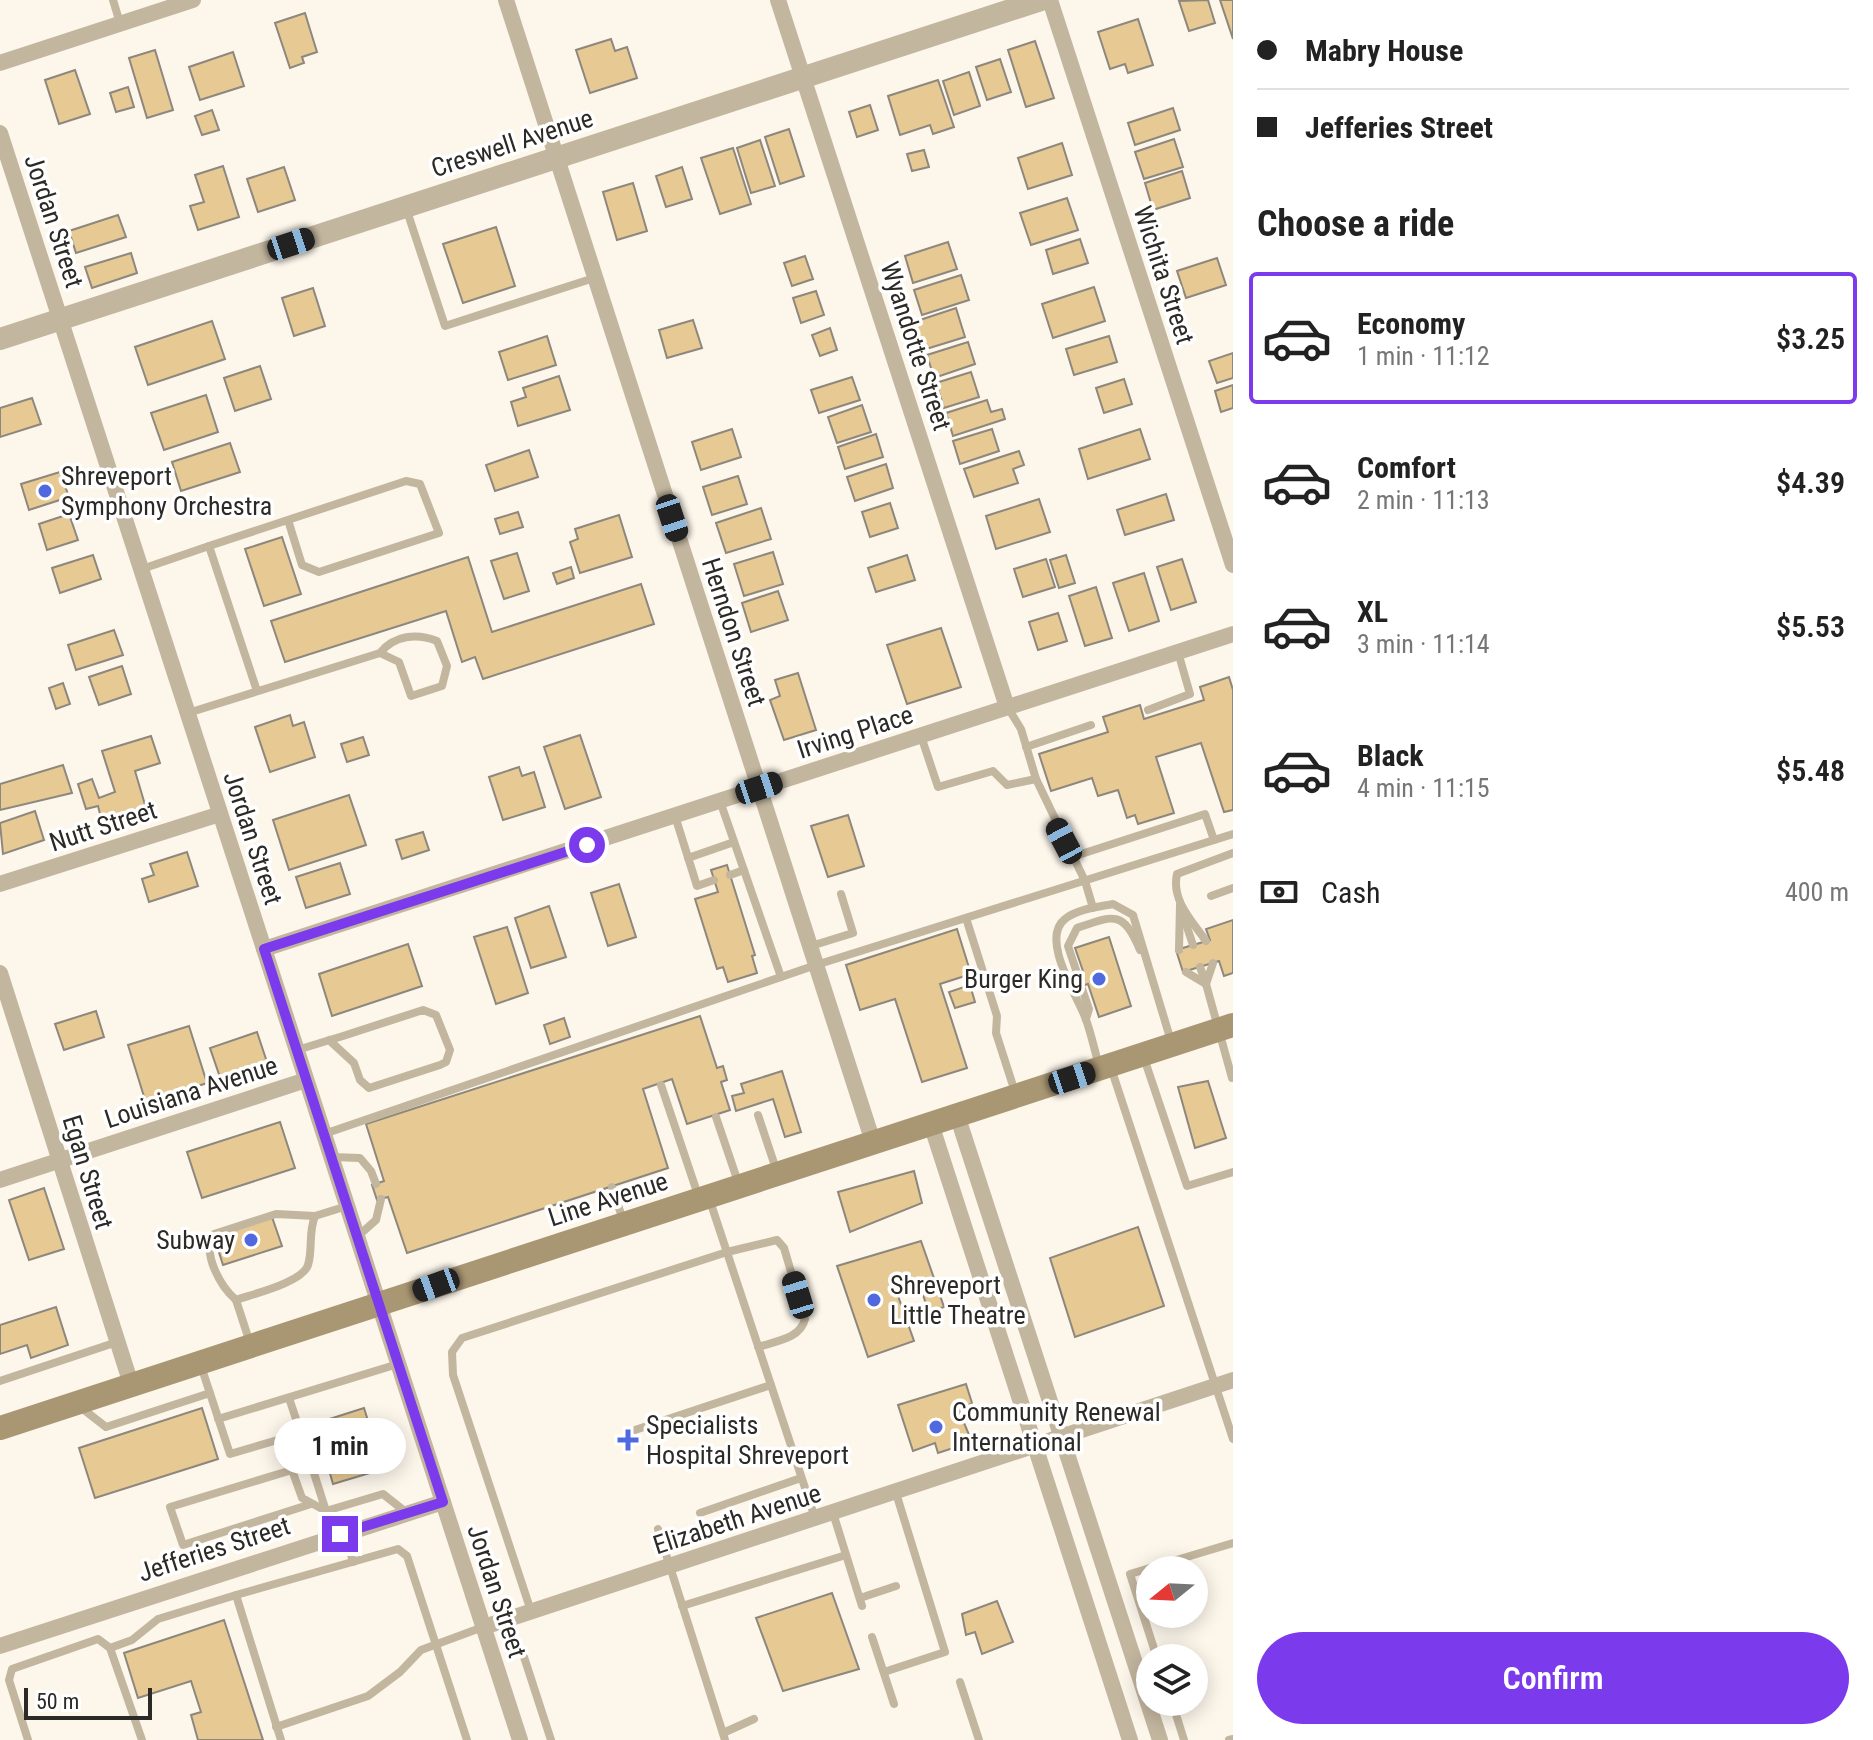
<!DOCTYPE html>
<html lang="en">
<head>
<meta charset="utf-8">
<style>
  :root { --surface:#fff; --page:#f6f6f6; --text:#222; --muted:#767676; --line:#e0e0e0; --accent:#7c3aed }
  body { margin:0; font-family:"Roboto Condensed",sans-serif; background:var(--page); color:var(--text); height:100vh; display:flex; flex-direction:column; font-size:30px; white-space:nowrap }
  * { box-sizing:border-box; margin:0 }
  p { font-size:26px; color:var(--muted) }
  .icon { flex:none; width:44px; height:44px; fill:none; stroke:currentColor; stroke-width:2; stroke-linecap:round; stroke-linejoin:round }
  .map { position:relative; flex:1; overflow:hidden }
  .details { display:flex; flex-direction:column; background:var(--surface); width:640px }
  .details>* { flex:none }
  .guide { display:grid; align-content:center; height:176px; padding:0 24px; background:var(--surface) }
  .needle { width:52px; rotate:252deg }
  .tools { position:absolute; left:1136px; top:1556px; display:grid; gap:16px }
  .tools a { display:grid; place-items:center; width:72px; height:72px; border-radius:50%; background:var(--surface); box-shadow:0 4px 20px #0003; font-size:40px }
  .scale { position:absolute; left:24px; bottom:20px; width:128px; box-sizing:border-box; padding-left:8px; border:4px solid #2c2a26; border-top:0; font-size:22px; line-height:28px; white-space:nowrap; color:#2c2a26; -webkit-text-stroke:6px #fff; paint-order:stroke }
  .end { position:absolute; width:36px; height:36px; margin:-18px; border:10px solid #7c3aed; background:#fff; box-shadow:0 0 0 4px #fff }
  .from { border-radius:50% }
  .bubble { position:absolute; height:56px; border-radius:28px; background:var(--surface); box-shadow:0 4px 20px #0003; font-size:26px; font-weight:600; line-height:56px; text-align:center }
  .car { position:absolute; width:24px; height:48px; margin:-24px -12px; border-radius:10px; box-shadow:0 0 6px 2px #0007; background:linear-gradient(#222 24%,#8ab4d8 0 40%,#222 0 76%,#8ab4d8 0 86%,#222 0) }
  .guide b { display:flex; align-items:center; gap:28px; height:76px; font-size:30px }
  .guide b+b { border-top:2px solid var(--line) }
  .guide i { width:20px; height:20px; background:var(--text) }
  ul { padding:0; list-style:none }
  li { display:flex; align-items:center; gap:24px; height:132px; margin:0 16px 12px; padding:0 8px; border:4px solid transparent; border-radius:8px }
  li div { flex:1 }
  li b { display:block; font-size:30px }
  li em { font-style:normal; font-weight:600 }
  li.current { border-color:var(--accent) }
  li>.icon { width:72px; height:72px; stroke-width:1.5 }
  h2 { padding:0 24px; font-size:36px; line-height:96px }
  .pay { display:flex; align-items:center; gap:20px; height:88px; padding:0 24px; font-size:30px }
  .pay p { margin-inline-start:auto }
  .button { display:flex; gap:16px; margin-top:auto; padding:16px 24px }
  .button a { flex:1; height:92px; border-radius:48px; background:var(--accent); color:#fff; font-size:32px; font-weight:600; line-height:92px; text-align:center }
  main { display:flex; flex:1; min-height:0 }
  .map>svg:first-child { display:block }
</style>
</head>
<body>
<main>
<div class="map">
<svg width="1233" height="1740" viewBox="0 0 1233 1740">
  <rect width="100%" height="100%" fill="#fcf6eb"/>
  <g fill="#e6c993" stroke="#8d877e" stroke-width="2">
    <polygon points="1208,0 1215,23 1189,31 1179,1"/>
    <polygon points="1220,0 1233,0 1233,39"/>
    <polygon points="305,13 317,52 302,57 304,63 290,68 275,23"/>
    <polygon points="1138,19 1153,65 1128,73 1125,64 1110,69 1098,32"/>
    <polygon points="611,39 615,51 627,47 637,78 590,93 576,50"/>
    <polygon points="1035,41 1054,98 1026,107 1008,50"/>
    <polygon points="155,50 173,110 147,118 129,58"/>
    <polygon points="233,52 244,86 200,100 189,67"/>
    <polygon points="1000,59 1011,92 987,100 976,67"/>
    <polygon points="75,70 90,114 59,124 45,80"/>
    <polygon points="969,72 980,106 954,115 943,81"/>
    <polygon points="938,80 954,127 933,134 930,125 900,135 888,96"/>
    <polygon points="128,87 134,107 116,112 110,93"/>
    <polygon points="870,105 878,130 857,137 849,112"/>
    <polygon points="1173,108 1180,130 1135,145 1128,123"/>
    <polygon points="212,110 219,130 202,135 195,116"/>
    <polygon points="789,129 804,176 780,184 765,137"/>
    <polygon points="1174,139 1183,167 1144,179 1135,152"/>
    <polygon points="760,140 775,186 751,193 737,148"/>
    <polygon points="1062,143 1072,175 1028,189 1018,158"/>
    <polygon points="733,148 751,204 720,214 701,158"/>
    <polygon points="924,150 929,167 912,171 907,154"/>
    <polygon points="223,166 239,217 198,230 190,206 204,202 195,175"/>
    <polygon points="284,167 295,200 258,212 247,179"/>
    <polygon points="682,167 692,199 666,207 656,176"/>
    <polygon points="1182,171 1190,198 1153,210 1145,183"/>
    <polygon points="633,183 647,231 617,240 603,192"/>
    <polygon points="1067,198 1078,230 1031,245 1020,213"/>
    <polygon points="118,215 126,237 76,253 69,231"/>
    <polygon points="496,227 515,286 463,303 443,244"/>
    <polygon points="1080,239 1088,263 1053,274 1046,250"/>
    <polygon points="948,242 957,269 913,283 905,256"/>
    <polygon points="131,253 137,273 92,288 85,267"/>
    <polygon points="805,256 813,279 792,286 784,263"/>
    <polygon points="1217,258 1226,285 1186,298 1177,271"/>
    <polygon points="961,275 969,300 922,315 914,290"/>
    <polygon points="1094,287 1105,321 1053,338 1042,304"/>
    <polygon points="313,288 325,326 294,336 282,298"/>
    <polygon points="816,291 824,315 801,323 793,298"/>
    <polygon points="956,308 965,337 923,350 914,322"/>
    <polygon points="693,320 702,348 667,358 659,330"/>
    <polygon points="212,321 225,359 148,385 135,347"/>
    <polygon points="830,328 837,350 820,356 812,335"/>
    <polygon points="547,336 556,365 508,380 499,352"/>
    <polygon points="1109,336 1117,362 1074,375 1066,349"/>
    <polygon points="968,342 975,364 934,378 927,355"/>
    <polygon points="1233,353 1233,378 1217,383 1209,361"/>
    <polygon points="260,366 271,399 235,411 224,378"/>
    <polygon points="971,372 979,397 944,408 936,383"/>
    <polygon points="559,376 570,410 518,426 511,402 526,397 523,388"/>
    <polygon points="852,377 860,400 819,413 811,390"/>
    <polygon points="1124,379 1132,404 1104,413 1096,388"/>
    <polygon points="1233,385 1233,408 1221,412 1215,391"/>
    <polygon points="206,395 218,432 164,450 151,413"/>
    <polygon points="32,398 41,424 0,437 0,408"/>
    <polygon points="987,400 991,412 1002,409 1005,419 953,436 946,413"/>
    <polygon points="862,405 871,432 837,443 828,417"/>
    <polygon points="732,429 741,457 701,470 692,442"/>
    <polygon points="992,429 999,451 960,464 953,441"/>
    <polygon points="1140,429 1150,459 1088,479 1079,449"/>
    <polygon points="876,434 883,457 845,469 838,447"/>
    <polygon points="230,443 240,472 181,491 172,462"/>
    <polygon points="529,450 538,477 495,491 486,465"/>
    <polygon points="1019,451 1024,465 1013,469 1018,483 974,497 964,469"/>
    <polygon points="886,464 893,488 855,501 847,477"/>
    <polygon points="60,472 69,497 29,510 21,484"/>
    <polygon points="738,476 747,504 712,515 703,487"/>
    <polygon points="1166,494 1174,520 1125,535 1117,510"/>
    <polygon points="1039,499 1050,532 996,549 986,516"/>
    <polygon points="890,503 898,528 870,537 862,512"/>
    <polygon points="761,508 771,539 726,553 716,523"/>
    <polygon points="518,512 523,527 500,534 495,519"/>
    <polygon points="69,514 78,540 47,550 39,524"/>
    <polygon points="619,515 632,557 580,573 570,542 578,539 575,529"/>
    <polygon points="282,537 301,594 264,606 245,549"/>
    <polygon points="773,552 783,584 744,596 734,564"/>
    <polygon points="517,553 529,591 504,599 491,561"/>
    <polygon points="93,555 101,579 60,593 52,568"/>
    <polygon points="907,555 915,580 876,592 868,568"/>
    <polygon points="1066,555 1075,583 1059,588 1050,560"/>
    <polygon points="468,557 492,632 641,584 654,624 483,679 475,657 462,662 446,611 285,662 271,621"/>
    <polygon points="1046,559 1055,587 1023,597 1014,569"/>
    <polygon points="1182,559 1196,602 1171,610 1157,567"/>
    <polygon points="571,567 574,578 557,584 553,573"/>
    <polygon points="1144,573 1159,621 1129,631 1113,583"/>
    <polygon points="1096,587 1112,638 1085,646 1069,596"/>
    <polygon points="778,591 788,620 751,632 742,603"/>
    <polygon points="1058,613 1067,641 1038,650 1029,622"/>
    <polygon points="941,628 961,687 907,704 887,645"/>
    <polygon points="114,630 123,655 76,670 68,645"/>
    <polygon points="122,666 131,694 99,705 89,677"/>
    <polygon points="798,673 816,730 784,740 770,700 780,696 775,680"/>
    <polygon points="1229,677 1233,690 1233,810 1224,812 1201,743 1156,757 1174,813 1138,824 1135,815 1127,818 1118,790 1098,796 1092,778 1051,791 1039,754 1108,732 1103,717 1140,705 1144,719 1204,700 1200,687"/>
    <polygon points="63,683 70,704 56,709 49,688"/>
    <polygon points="290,715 293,726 304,722 315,757 270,772 255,727"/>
    <polygon points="580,735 601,797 565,809 544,747"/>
    <polygon points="151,736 160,763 135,771 146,808 102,822 98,806 86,809 78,784 92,779 99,798 115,792 102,751"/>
    <polygon points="363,737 369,755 347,762 341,744"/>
    <polygon points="63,765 72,793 0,810 0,784"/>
    <polygon points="519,767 522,776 534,772 545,807 503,820 489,777"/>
    <polygon points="349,795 366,845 289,870 273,820"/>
    <polygon points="35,811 44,840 3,854 0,823"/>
    <polygon points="848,815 864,866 828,877 811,826"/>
    <polygon points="423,832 429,850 402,859 396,840"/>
    <polygon points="187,852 198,886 149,902 142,879 154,875 150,864"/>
    <polygon points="340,863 350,894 306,908 296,877"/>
    <polygon points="727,865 755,955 752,956 757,973 728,982 723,967 717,969 695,899 718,892 711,870"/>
    <polygon points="619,884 636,937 608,946 591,893"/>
    <polygon points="549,906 566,957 531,968 515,918"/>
    <polygon points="1233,920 1233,973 1224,976 1219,961 1183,972 1176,950 1210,940 1206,929"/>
    <polygon points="507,927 528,993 496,1004 474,937"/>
    <polygon points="957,929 971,974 940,984 967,1068 922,1082 895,999 860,1010 846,965"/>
    <polygon points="1109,937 1131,1006 1099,1017 1088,984 1078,987 1074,974 1083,971 1075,948"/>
    <polygon points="408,944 422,986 332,1016 319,974"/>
    <polygon points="970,985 975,1002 955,1008 949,992"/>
    <polygon points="96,1011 104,1037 64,1050 55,1024"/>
    <polygon points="700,1016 717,1068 723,1066 727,1080 721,1082 730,1110 687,1124 672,1079 643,1089 668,1168 407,1253 388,1197 377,1200 372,1185 384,1181 366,1124"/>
    <polygon points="564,1018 570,1037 550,1044 544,1025"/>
    <polygon points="189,1026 207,1083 146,1103 128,1045"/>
    <polygon points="257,1032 270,1071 223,1086 210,1048"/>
    <polygon points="782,1071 801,1132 785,1137 773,1099 736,1111 732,1096 744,1093 741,1084"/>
    <polygon points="1208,1081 1226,1138 1195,1148 1178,1087"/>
    <polygon points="280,1122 295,1168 202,1198 187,1152"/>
    <polygon points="914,1171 922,1203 850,1232 838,1192"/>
    <polygon points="44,1188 64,1249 29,1260 9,1200"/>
    <polygon points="272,1217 282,1246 223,1265 217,1246 225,1232"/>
    <polygon points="1138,1227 1164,1306 1075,1337 1050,1258"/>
    <polygon points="921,1241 944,1307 929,1313 920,1286 897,1293 914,1341 868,1357 837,1266"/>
    <polygon points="56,1307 68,1345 31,1358 27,1345 0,1354 0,1325"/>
    <polygon points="966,1384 972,1403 959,1411 972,1442 938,1453 935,1443 913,1451 898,1405"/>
    <polygon points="202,1408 218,1459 95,1498 79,1448"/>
    <polygon points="364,1408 383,1469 333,1484 327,1463 300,1471 295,1455 321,1447 314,1424"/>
    <polygon points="832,1593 859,1669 783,1691 756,1618"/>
    <polygon points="997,1601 1013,1642 982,1654 975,1632 966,1635 962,1614"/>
    <polygon points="224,1620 263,1740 198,1740 191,1715 201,1712 191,1681 138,1698 124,1653"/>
  </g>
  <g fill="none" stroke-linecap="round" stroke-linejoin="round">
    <g stroke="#c3b69f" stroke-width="8">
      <polyline points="113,0 120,23"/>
      <polyline points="406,208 445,326 594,278"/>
      <polyline points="142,569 209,546"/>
      <polyline points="257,691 209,546 406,481 420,484 439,533 319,572 302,565 288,520"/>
      <polyline points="1148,710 1190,694 1178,652"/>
      <path d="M188 713 380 653 399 662 411 696 442 686 447 666 437 641C417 633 394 635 380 653"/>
      <polyline points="921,736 938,787 993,771 1007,785 1036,779 1021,729 1008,708"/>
      <polyline points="1026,747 1091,725"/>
      <polyline points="1036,779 1085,881 1093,908"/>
      <polyline points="720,801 781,977"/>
      <polyline points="675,816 697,886 714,880"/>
      <polyline points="1072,857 1205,814 1214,840"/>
      <polyline points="688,858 734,842"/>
      <polyline points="730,875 744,870"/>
      <polyline points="1211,896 1233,888"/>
      <polyline points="1182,912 1193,945"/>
      <polyline points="966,918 997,1016 996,1033 1016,1095"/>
      <path d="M1206 941C1192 921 1171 900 1177 874L1233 853"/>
      <polyline points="811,946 853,933 841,894"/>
      <polyline points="1179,950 1180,905"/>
      <polyline points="1213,963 1206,984 1232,1078"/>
      <polyline points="1200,967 1206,983"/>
      <polyline points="1186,972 1206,984"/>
      <path d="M1077 973 1068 946 1077 928C1114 915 1123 910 1140 950"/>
      <polyline points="1081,986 1089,1009 1086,1019"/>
      <polyline points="297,1050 343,1036 423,1010 436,1015 450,1050 446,1062 440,1065 369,1088 360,1080 354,1063 329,1040"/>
      <polyline points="1143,1055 1187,1186 1233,1172"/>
      <path d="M1099 1065C1094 1049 1091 1032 1085 1017 1076 994 1040 938 1065 919 1077 909 1098 907 1113 904L1133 915 1171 1041"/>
      <polyline points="1111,1068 1233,1439"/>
      <polyline points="661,1085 699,1198"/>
      <polyline points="758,1115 777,1172"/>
      <polyline points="716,1117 739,1185"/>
      <polyline points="324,1134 816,965 1233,834"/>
      <polyline points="332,1157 360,1158 371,1171 376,1184"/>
      <polyline points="612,1187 623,1220"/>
      <polyline points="710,1201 815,1518"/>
      <polyline points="358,1236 376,1220 381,1199"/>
      <path d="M236 1300C221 1287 201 1253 214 1234L276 1214 315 1216"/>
      <path d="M250 1343 236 1300C253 1294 303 1282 308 1265 313 1249 308 1233 315 1216L347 1206"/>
      <polyline points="201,1366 230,1454 281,1439 302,1498 326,1511"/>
      <polyline points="0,1381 117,1342"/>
      <polyline points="289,1398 307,1452"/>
      <polyline points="79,1406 106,1427 210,1393"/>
      <polyline points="218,1419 398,1364"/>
      <polyline points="635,1430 771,1385"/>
      <polyline points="312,1467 326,1511"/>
      <polyline points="292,1470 170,1507 183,1545 311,1504"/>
      <polyline points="700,1513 801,1478"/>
      <polyline points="833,1513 862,1606"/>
      <polyline points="658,1529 725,1740"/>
      <polyline points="345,1533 353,1562"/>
      <polyline points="340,1534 326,1511 383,1494 407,1513"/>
      <polyline points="860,1598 896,1586"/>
      <polyline points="682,1606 846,1555"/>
      <path d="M531 1611 453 1375 452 1352 462 1338 727 1252 777 1240 784 1248 805 1319C800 1339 776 1341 758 1347"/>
      <polyline points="872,1637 894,1704"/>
      <polyline points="110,1648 132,1640 158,1619 236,1595"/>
      <polyline points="524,1657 551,1740"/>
      <polyline points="1157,1658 1130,1574 1233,1543"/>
      <polyline points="884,1672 945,1652 896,1493"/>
      <polyline points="960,1682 979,1740"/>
      <polyline points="1172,1702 1184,1740"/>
      <polyline points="276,1727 368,1696 400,1672 421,1650 483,1627"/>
      <polyline points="723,1733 754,1719"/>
      <polyline points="28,1740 9,1680 12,1669 98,1639 110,1648 142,1740"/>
      <polyline points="281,1740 236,1595 398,1549 407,1556 467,1740"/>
      <polyline points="1229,1740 1233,1739"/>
    </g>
    <g stroke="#c3b69f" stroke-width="16">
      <polyline points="506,0 873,1142"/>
      <polyline points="778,0 1007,707"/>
      <polyline points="1050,0 1233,565"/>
      <polyline points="0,63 193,0"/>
      <polyline points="0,133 520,1740"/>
      <polyline points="0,884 220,814"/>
      <polyline points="264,949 1233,634"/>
      <polyline points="0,973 131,1384"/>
      <polyline points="957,1115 1160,1740"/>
      <polyline points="931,1124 1130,1740"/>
      <polyline points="0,1180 306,1080"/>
      <polyline points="484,1627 1233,1380"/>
      <polyline points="0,1646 443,1502"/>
    </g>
    <polyline stroke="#c3b69f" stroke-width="22" points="0,339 1041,0"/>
    <polyline stroke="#a99673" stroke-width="24" points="0,1428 1233,1025"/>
  </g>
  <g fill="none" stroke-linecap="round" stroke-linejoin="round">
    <polyline stroke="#7c3aed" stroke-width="10" points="340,1534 443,1502 264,949 587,845"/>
  </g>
  <g fill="#5069de" stroke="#fff" stroke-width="3">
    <circle cx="45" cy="491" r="8"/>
    <circle cx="1099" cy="979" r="8"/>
    <circle cx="251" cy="1240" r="8"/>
    <circle cx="874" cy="1300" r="8"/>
    <circle cx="936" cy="1427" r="8"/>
    <path d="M624 1428h8v8h8v8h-8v8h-8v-8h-8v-8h8z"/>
  </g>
  <g text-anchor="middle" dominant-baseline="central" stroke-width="7" stroke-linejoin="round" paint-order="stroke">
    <g font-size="26" fill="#2c2a26" stroke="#fff">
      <text transform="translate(512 143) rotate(-18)">Creswell Avenue</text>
      <text transform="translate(54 221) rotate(72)">Jordan Street</text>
      <text transform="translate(1164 275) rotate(72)">Wichita Street</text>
      <text transform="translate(916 346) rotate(72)">Wyandotte Street</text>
      <text transform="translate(734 632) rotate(72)">Herndon Street</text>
      <text transform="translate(855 732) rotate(-18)">Irving Place</text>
      <text transform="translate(103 826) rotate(-18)">Nutt Street</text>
      <text transform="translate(253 838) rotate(72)">Jordan Street</text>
      <text transform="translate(191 1092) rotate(-18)">Louisiana Avenue</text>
      <text transform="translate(88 1172) rotate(73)">Egan Street</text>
      <text transform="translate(608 1199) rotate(-18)">Line Avenue</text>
      <text transform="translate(737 1519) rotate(-18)">Elizabeth Avenue</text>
      <text transform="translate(214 1549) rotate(-18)">Jefferies Street</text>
      <text transform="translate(497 1591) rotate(72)">Jordan Street</text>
    </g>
    <g font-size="26" fill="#2c2a26" stroke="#fff" text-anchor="start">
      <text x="61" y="476">Shreveport<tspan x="61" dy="30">Symphony Orchestra</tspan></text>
      <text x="1083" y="979" text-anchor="end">Burger King</text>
      <text x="235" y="1240" text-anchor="end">Subway</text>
      <text x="890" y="1285">Shreveport<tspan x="890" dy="30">Little Theatre</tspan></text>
      <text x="952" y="1412">Community Renewal<tspan x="952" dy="30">International</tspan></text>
      <text x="646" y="1425">Specialists<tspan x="646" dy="30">Hospital Shreveport</tspan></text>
    </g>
  </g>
</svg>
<div class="tools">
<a><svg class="needle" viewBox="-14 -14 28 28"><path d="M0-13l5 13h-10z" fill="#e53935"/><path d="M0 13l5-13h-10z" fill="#767676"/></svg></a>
<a><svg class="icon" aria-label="layers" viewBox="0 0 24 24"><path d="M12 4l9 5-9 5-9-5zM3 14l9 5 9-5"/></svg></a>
</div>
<div class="scale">50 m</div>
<i class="end from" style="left:587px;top:845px"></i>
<i class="end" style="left:340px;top:1534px"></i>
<div class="bubble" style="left:274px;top:1418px;width:132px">1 min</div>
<i class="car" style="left:291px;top:244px;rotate:72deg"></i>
<i class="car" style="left:672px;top:518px;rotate:162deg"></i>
<i class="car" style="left:759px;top:788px;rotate:72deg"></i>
<i class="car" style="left:1064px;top:841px;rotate:332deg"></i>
<i class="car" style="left:1072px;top:1078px;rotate:72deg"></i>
<i class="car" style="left:436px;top:1285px;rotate:250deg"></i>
<i class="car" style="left:798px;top:1295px;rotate:343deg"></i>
</div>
<section class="details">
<div class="guide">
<b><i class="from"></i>Mabry House</b>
<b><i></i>Jefferies Street</b>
</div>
<h2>Choose a ride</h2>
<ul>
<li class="current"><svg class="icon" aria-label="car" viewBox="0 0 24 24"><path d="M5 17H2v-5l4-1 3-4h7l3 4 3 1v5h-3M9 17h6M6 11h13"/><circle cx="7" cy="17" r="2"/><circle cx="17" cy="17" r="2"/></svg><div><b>Economy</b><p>1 min · 11:12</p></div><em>$3.25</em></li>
<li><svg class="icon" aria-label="car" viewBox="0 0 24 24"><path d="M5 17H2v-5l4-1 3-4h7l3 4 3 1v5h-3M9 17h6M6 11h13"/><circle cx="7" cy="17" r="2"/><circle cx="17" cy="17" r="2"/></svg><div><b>Comfort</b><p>2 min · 11:13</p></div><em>$4.39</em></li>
<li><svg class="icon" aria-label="car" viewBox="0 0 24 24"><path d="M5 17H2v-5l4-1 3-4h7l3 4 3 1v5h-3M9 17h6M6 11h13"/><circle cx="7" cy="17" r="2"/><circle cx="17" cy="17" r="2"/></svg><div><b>XL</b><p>3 min · 11:14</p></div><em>$5.53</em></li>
<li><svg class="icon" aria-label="car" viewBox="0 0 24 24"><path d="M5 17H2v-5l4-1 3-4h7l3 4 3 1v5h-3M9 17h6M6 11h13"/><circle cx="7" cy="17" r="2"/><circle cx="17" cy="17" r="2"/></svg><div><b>Black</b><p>4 min · 11:15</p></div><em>$5.48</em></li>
</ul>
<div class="pay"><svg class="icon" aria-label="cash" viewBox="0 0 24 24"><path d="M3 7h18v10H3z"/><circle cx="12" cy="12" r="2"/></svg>Cash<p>400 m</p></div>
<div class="button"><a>Confirm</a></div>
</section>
</main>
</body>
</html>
